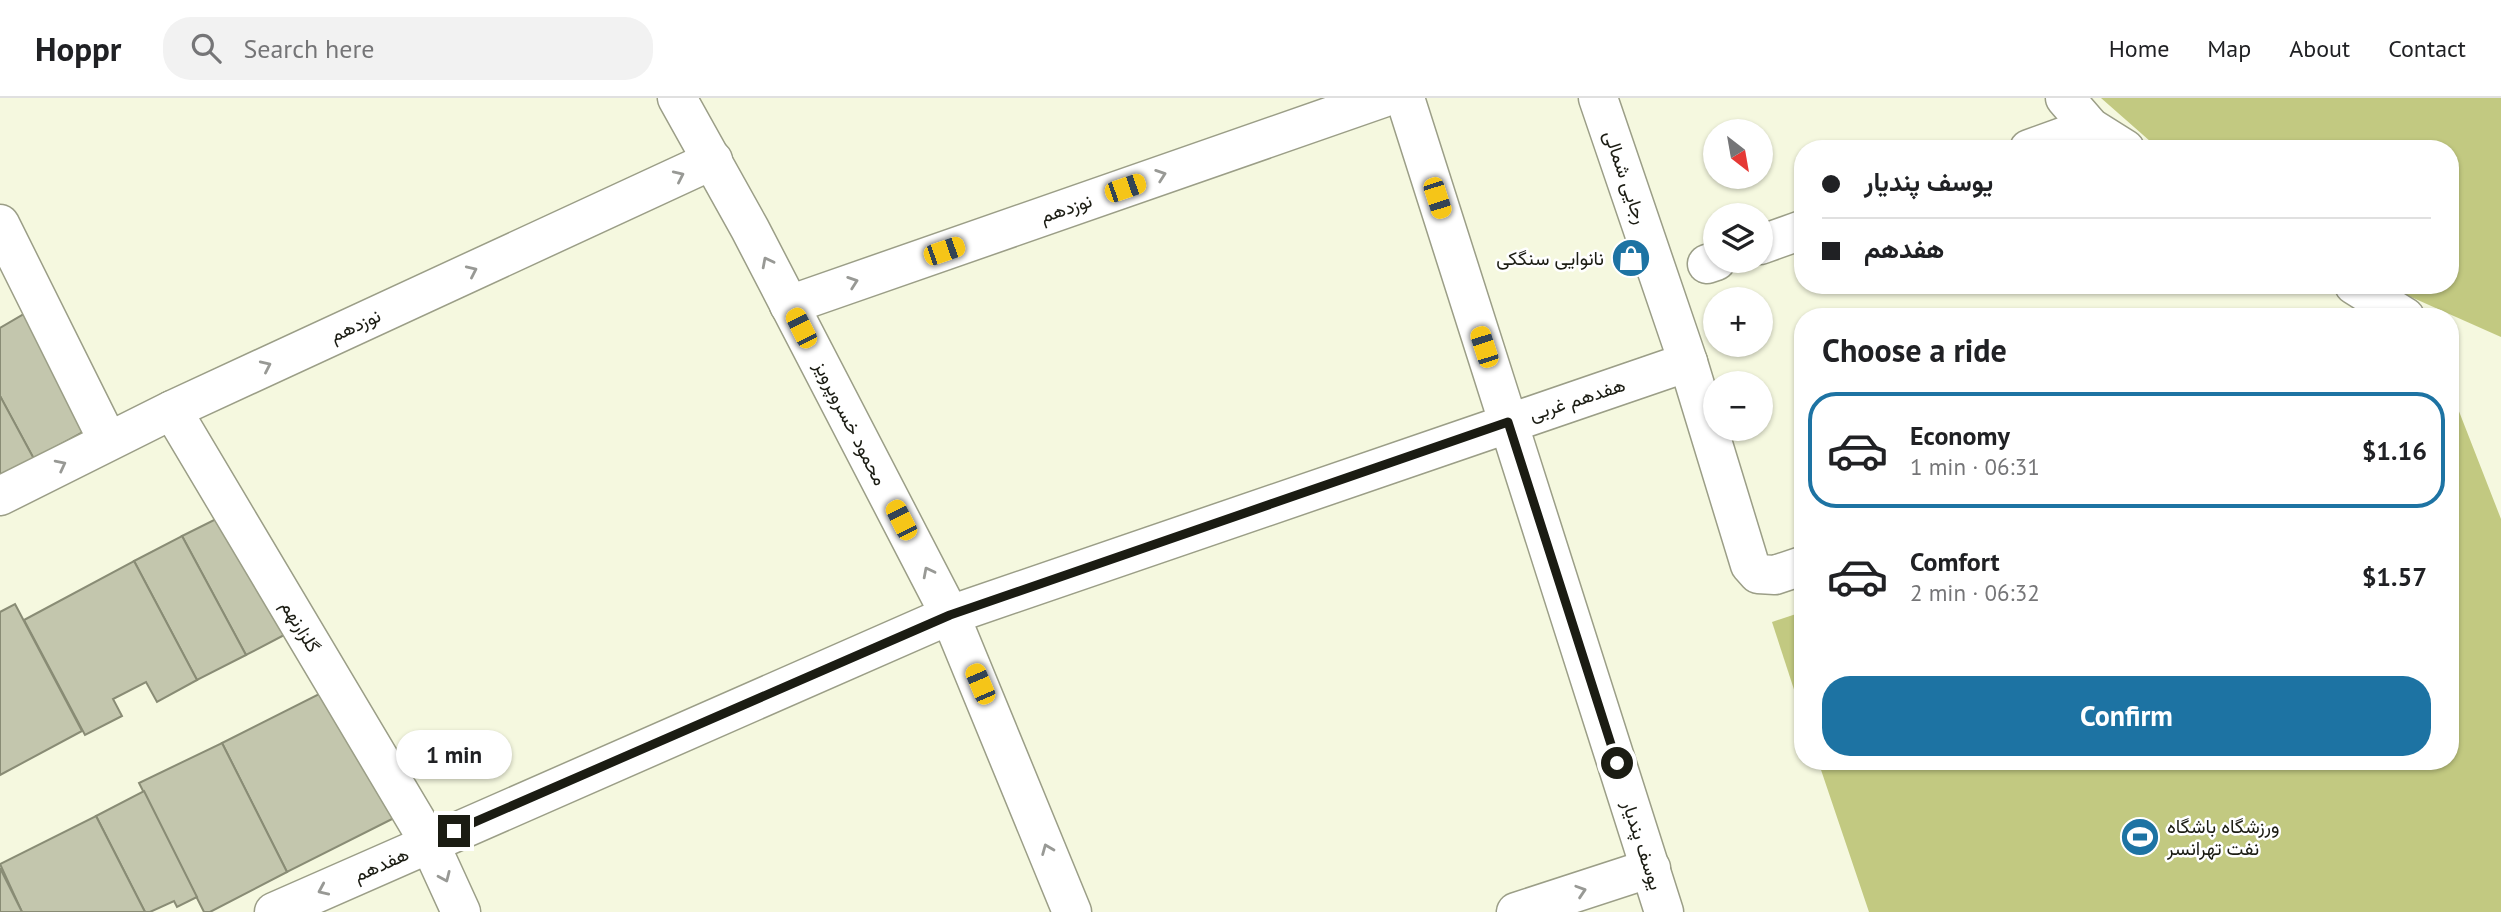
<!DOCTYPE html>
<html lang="en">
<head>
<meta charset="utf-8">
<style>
  :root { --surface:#fff; --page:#f2f2f2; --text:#202124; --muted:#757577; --line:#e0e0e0; --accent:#1d73a3 }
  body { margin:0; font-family:"PT Sans",Vazirmatn,sans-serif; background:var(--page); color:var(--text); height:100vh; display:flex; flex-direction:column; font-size:26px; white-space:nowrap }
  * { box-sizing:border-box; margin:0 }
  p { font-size:23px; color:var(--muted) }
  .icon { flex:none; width:38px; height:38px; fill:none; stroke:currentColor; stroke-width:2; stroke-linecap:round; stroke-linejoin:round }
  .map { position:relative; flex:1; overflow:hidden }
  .sheet { position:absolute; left:1794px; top:210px; width:665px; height:462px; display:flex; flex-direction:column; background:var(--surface); border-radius:28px; box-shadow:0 2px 5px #0004 }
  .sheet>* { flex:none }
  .top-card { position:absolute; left:1794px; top:42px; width:665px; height:154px; border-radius:28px; box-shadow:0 2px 5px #0004; display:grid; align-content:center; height:154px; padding:0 28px; background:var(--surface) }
  .needle { width:46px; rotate:149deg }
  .controls { position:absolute; left:1703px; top:21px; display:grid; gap:14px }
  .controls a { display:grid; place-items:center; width:70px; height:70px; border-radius:50%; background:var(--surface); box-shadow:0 2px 5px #0004; font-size:35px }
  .end { position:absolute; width:32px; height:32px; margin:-16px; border:9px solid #1b1c13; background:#fff; box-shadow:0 0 0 4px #fff }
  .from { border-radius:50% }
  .bubble { position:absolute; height:49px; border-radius:24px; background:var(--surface); box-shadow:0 2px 5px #0004; font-size:23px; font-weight:800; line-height:49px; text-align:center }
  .car { position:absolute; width:21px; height:42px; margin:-21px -10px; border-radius:9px; box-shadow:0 0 5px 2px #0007; background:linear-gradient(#f5c518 24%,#345 0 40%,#f5c518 0 76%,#345 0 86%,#f5c518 0) }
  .top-card b { display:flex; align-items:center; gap:24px; height:66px; font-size:26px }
  .top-card b+b { border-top:2px solid var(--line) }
  .top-card i { width:18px; height:18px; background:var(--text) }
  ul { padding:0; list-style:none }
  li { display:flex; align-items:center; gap:21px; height:116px; margin:0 14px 10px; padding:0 14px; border:4px solid transparent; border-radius:28px }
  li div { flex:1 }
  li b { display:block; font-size:26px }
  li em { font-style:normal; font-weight:800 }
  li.on { border-color:var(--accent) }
  li>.icon { width:63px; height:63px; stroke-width:1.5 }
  h2 { padding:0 28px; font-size:32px; line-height:84px }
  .action { display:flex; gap:14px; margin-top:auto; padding:14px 28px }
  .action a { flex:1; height:80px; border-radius:28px; background:var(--accent); color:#fff; font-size:28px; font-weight:800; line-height:80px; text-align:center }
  header { display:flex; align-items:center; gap:42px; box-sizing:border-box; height:98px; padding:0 35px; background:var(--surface); border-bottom:2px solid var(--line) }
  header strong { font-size:33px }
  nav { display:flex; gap:38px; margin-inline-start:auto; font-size:24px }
  .search { width:490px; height:63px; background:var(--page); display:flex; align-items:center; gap:18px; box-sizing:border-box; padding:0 24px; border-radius:28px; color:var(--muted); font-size:26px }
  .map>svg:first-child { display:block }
</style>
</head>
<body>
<header>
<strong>Hoppr</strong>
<div class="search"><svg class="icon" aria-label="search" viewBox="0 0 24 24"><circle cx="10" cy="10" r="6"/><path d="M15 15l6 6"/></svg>Search here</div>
<nav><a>Home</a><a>Map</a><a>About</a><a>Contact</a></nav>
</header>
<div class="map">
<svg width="2501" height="814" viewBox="0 0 2501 814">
  <rect width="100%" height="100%" fill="#f5f8df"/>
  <g fill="#c2c981">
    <polygon points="2101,0 2501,0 2501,239 2384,187 2450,187 2450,51 2159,51"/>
    <polygon points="2453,298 2501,421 2501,814 1869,814 1818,663 2450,663 2450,299"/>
    <polygon points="1802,514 1802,616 1772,524"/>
  </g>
  <g fill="#c3c6ad" stroke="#898c75" stroke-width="2">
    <polygon points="24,216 88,331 34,361 0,298 0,230"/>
    <polygon points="0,298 34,361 0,380"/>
    <polygon points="220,419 288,535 246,557 182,438"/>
    <polygon points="182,438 246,557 197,582 134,463"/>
    <polygon points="134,463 197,582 157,604 146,584 113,601 122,618 85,637 24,522"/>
    <polygon points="15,506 82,633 0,677 0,514"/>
    <polygon points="333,589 408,713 287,774 222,645"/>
    <polygon points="222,645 287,774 210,814 204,814 139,685"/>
    <polygon points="144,693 197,799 177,809 174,803 150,814 145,814 96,718"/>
    <polygon points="96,718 145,814 22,814 0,766"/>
    <polygon points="0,770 22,814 0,814"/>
  </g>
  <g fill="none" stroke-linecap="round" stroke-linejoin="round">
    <g stroke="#9b9e87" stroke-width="41">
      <g id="minor">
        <polyline points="677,0 750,131 950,517 1072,814"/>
        <polyline points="1405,0 1664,814"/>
        <polyline points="1598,0 1688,264 1750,467 1758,476 1775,477 1802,468"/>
        <polyline points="2065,0 2090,29 2125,51"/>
        <polyline points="2029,51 2090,29"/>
        <polyline points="0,126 108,343"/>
        <polyline points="1760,147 1802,132"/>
        <polyline points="1707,166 1716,163"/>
        <polyline points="2354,187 2405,219"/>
        <polyline points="789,207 1383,0"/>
        <polyline points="172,312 429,744 461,814"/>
        <polyline points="0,398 172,312 713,62"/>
        <polyline points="274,814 950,517 1688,264"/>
        <polyline points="1516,814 1651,770"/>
      </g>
    </g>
    <use href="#minor" stroke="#fff" stroke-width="38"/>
  </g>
  <defs><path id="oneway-chevron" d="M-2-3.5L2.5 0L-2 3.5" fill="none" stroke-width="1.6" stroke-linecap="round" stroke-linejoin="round" transform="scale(1.75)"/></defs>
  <g stroke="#989995">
    <use href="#oneway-chevron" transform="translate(1161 77) rotate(-19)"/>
    <use href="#oneway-chevron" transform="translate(679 78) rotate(-25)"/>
    <use href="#oneway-chevron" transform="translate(767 164) rotate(-117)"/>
    <use href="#oneway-chevron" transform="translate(472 173) rotate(-25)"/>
    <use href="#oneway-chevron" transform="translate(853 184) rotate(-19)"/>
    <use href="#oneway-chevron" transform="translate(266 268) rotate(-25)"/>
    <use href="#oneway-chevron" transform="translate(61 367) rotate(-27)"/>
    <use href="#oneway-chevron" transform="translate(928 474) rotate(-117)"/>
    <use href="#oneway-chevron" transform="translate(1047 751) rotate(-112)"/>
    <use href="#oneway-chevron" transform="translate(445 779) rotate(66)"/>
    <use href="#oneway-chevron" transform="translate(323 792) rotate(156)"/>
    <use href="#oneway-chevron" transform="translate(1581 793) rotate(-18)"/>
  </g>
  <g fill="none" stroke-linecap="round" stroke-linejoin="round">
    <polyline stroke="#1b1c13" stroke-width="9" points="454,733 950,517 1508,324 1617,665"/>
  </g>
  <defs>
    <g id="shop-disc" transform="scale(2.0125)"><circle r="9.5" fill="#1d73a3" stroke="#fff"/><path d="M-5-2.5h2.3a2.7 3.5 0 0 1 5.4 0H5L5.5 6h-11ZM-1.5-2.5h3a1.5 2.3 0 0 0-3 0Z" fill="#fff"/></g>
    <g id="stadium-disc" transform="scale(2.0125)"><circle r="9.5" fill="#1d73a3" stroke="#fff"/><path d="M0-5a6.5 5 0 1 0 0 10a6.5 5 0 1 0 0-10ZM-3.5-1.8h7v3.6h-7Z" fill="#fff"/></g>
  </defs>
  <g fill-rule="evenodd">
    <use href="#shop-disc" x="1631" y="160"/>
    <use href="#stadium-disc" x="2140" y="739"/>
  </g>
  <g text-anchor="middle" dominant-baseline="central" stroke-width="5" stroke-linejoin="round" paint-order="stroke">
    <g font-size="19" fill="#1b1c13" stroke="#fff">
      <text transform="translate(1626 79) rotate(71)">رجایی شمالی</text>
      <text transform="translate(1066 110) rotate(-19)">نوزدهم</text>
      <text transform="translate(355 227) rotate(-25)">نوزدهم</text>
      <text transform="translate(1577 301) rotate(-18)">هفدهم غربی</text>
      <text transform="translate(851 325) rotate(63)">محمود خسروپرویز</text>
      <text transform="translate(301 528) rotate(59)">گلزارنهم</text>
      <text transform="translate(1643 747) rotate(72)">یوسف پندیار</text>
      <text transform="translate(381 766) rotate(-24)">هفدهم</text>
    </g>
    <g font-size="19" fill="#1b1c13" stroke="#fff" text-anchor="end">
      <text x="1604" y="160">نانوایی سنگکی</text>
      <text x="2167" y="728" text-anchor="start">ورزشگاه باشگاه<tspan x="2167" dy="22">نفت تهرانسر</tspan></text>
    </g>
  </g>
</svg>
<div class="controls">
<a><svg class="needle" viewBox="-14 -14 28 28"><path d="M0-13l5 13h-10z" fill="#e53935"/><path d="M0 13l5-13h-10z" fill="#757577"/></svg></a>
<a><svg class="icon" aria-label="layers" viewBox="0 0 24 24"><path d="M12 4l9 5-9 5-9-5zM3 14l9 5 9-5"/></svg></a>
<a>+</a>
<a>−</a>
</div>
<i class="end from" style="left:1617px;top:665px"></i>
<i class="end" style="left:454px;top:733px"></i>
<div class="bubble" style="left:396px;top:632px;width:116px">1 min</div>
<i class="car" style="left:1125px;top:90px;rotate:71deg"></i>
<i class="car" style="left:1437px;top:100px;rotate:162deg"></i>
<i class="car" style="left:944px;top:153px;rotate:71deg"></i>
<i class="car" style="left:801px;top:230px;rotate:333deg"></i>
<i class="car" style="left:1484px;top:249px;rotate:342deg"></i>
<i class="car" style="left:901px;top:422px;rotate:333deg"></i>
<i class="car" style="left:980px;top:586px;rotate:337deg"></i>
<div class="top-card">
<b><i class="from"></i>یوسف پندیار</b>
<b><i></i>هفدهم</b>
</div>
<section class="sheet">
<h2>Choose a ride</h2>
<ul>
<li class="on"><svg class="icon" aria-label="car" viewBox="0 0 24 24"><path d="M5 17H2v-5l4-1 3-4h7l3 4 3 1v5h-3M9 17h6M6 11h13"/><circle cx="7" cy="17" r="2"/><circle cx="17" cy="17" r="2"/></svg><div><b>Economy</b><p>1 min · 06:31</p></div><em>$1.16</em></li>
<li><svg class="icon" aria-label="car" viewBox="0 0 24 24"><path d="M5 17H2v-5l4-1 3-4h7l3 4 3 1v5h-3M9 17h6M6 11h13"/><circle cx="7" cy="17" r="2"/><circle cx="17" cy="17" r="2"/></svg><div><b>Comfort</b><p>2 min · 06:32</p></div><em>$1.57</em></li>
</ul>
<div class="action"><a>Confirm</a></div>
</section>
</div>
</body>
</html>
